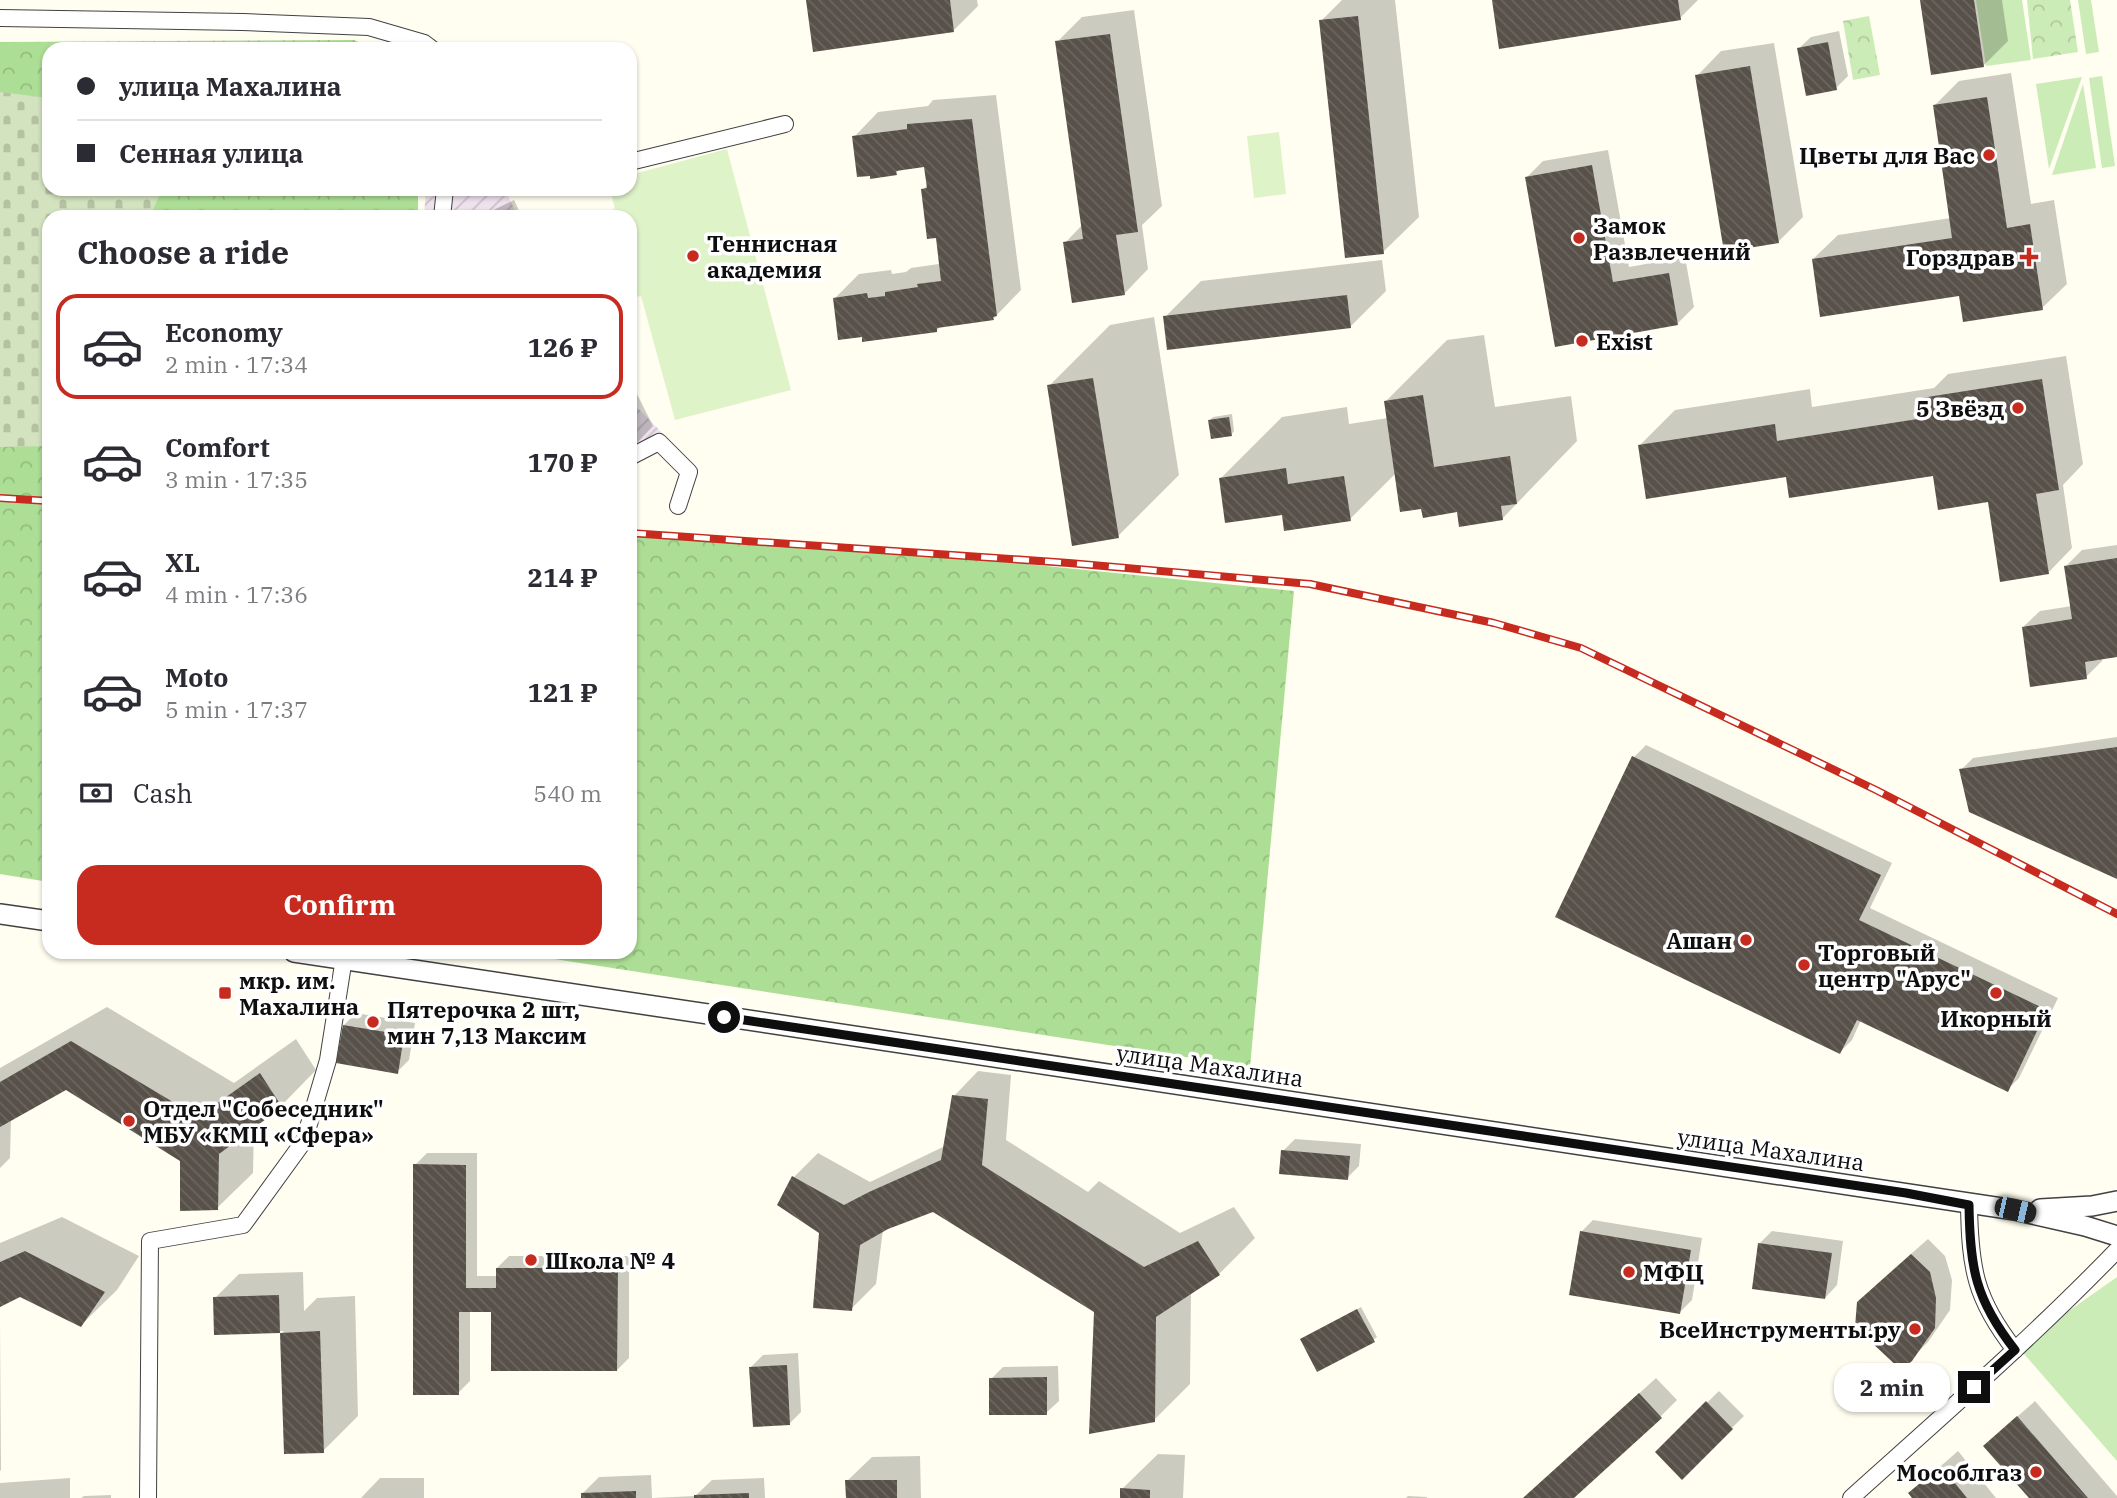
<!DOCTYPE html>
<html lang="en">
<head>
<meta charset="utf-8">
<style>
  :root { --surface:#fff; --page:#f7f7f7; --text:#2b2b33; --muted:#7c7c81; --line:#e1e1e2; --accent:#c72a1e }
  body { margin:0; font-family:"IBM Plex Serif",serif; background:var(--page); color:var(--text); height:100vh; display:flex; flex-direction:column; font-size:26px; white-space:nowrap }
  * { box-sizing:border-box; margin:0 }
  p { font-size:23px; color:var(--muted) }
  .icon { flex:none; width:38px; height:38px; fill:none; stroke:currentColor; stroke-width:2; stroke-linecap:round; stroke-linejoin:round }
  .map { position:relative; flex:1; overflow:hidden }
  .side { position:absolute; left:42px; top:210px; width:595px; height:749px; display:flex; flex-direction:column; background:var(--surface); border-radius:21px; box-shadow:0 2px 5px #0004 }
  .side>* { flex:none }
  .banner { position:absolute; left:42px; top:42px; width:595px; height:154px; border-radius:21px; box-shadow:0 2px 5px #0004; display:grid; align-content:center; height:154px; padding:0 35px; background:var(--surface) }
  .end { position:absolute; width:32px; height:32px; margin:-16px; border:9px solid #0e0e0e; background:#fff; box-shadow:0 0 0 4px #fff }
  .from { border-radius:50% }
  .bubble { position:absolute; height:49px; border-radius:21px; background:var(--surface); box-shadow:0 2px 5px #0004; font-size:23px; font-weight:700; line-height:49px; text-align:center }
  .car { position:absolute; width:21px; height:42px; margin:-21px -10px; border-radius:9px; box-shadow:0 0 5px 2px #0007; background:linear-gradient(#222 24%,#8ab4d8 0 40%,#222 0 76%,#8ab4d8 0 86%,#222 0) }
  .banner b { display:flex; align-items:center; gap:24px; height:66px; font-size:26px }
  .banner b+b { border-top:2px solid var(--line) }
  .banner i { width:18px; height:18px; background:var(--text) }
  ul { padding:0; list-style:none }
  li { display:flex; align-items:center; gap:21px; height:105px; margin:0 14px 10px; padding:0 21px; border:4px solid transparent; border-radius:21px }
  li div { flex:1 }
  li b { display:block; font-size:26px }
  li em { font-style:normal; font-weight:700 }
  li.current { border-color:var(--accent) }
  li>.icon { width:63px; height:63px; stroke-width:1.5 }
  h2 { padding:0 35px; font-size:32px; line-height:84px }
  .pay { display:flex; align-items:center; gap:18px; height:77px; padding:0 35px; font-size:26px }
  .pay p { margin-inline-start:auto }
  .button { display:flex; gap:14px; margin-top:auto; padding:14px 35px }
  .button a { flex:1; height:80px; border-radius:21px; background:var(--accent); color:#fff; font-size:28px; font-weight:700; line-height:80px; text-align:center }
  .map>svg:first-child { display:block }
</style>
</head>
<body>
<div class="map">
<svg width="2117" height="1498" viewBox="0 0 2117 1498">
  <defs>
    <pattern id="industrial-furrows" width="10" height="10" patternUnits="userSpaceOnUse" patternTransform="scale(1.75)"><rect width="10" height="10" fill="#eee2ed"/><path d="M-1 1l2-2M0 10L10 0M9 11l2-2" fill="none" stroke="#cbc1ca"/></pattern>
    <pattern id="forest-crowns" width="20" height="18" patternUnits="userSpaceOnUse" patternTransform="scale(1.75)"><rect width="20" height="18" fill="#adde95"/><path d="M2 6a3 3 0 1 1 6 0M12 15a3 3 0 1 1 6 0" fill="none" stroke="#94bd7f"/></pattern>
    <pattern id="cemetery-stones" width="16" height="16" patternUnits="userSpaceOnUse" patternTransform="scale(1.75)"><rect width="16" height="16" fill="#d3e3bf"/><path d="M2 7V4a2 2 0 0 1 4 0v3zM10 15v-3a2 2 0 0 1 4 0v3z" fill="#b4c2a3"/></pattern>
    <pattern id="park-crowns" width="20" height="18" patternUnits="userSpaceOnUse" patternTransform="scale(1.75)"><rect width="20" height="18" fill="#ccecb7"/><path d="M2 6a3 3 0 1 1 6 0M12 15a3 3 0 1 1 6 0" fill="none" stroke="#aec99c"/></pattern>
    <pattern id="building-back-hatch" width="6" height="6" patternUnits="userSpaceOnUse" patternTransform="scale(1.75)"><rect width="6" height="6" fill="#58514a"/><path d="M-1 5l2 2M0 0l6 6M5-1l2 2" fill="none" stroke="#6b6560"/></pattern>
  </defs>
  <rect width="100%" height="100%" fill="#fffef0"/>
  <g fill="url(#industrial-furrows)">
    <polygon points="426,189 505,189 518,217 424,217"/>
    <polygon points="630,400 670,441 630,465"/>
  </g>
  <g fill="#ccecb7">
    <polygon points="1976,0 2022,0 2031,60 1986,66"/>
    <polygon points="2078,0 2091,0 2099,52 2086,54"/>
    <polygon points="2102,76 2115,166 2102,168 2089,78"/>
    <polygon points="2082,77 2049,169 2036,84"/>
    <polygon points="2083,84 2096,168 2052,175"/>
    <polygon points="2117,1277 2117,1461 2018,1347"/>
  </g>
  <g fill="url(#forest-crowns)">
    <polygon points="354,40 374,49 49,49 49,189 418,189 418,217 49,217 49,882 0,874 0,42"/>
    <polygon points="630,533 849,546 1294,591 1250,1067 509,952 630,952"/>
  </g>
  <polygon fill="url(#cemetery-stones)" points="0,92 49,98 49,189 162,189 150,217 49,217 49,446 0,447"/>
  <g fill="url(#park-crowns)">
    <polygon points="2027,0 2070,0 2078,52 2033,59"/>
    <polygon points="1869,16 1880,75 1853,80 1843,21"/>
  </g>
  <g fill="#dff3c9">
    <polygon points="1279,132 1286,194 1254,198 1247,136"/>
    <polygon points="727,149 791,390 675,420 641,296 630,298 630,217 585,217 615,209 610,189 630,189 630,175"/>
  </g>
  <g fill="#0003">
    <polygon points="807,0 977,0 978,6 954,30"/>
    <polygon points="1342,0 1395,0 1419,217 1383,252 1321,21"/>
    <polygon points="1493,0 1698,0 1680,18"/>
    <polygon points="1921,0 2002,0 2008,41 1983,66"/>
    <polygon points="1134,10 1162,206 1142,225 1148,269 1124,294 1065,243 1083,224 1057,42 1082,17"/>
    <polygon points="1839,31 1848,76 1836,88 1798,49 1811,37"/>
    <polygon points="1774,43 1803,217 1778,242 1697,76 1721,51"/>
    <polygon points="2011,73 2031,204 2054,200 2067,284 2042,308 1961,294 1813,259 1838,235 1951,218 1934,106 1959,81"/>
    <polygon points="996,95 1021,290 993,319 942,325 936,331 863,335 835,298 859,274 891,270 892,274 906,272 911,268 939,264 937,236 923,190 928,184 926,165 901,168 896,173 854,137 878,112 928,106 933,100"/>
    <polygon points="1608,150 1629,267 1685,257 1694,307 1677,324 1556,345 1527,177 1543,161"/>
    <polygon points="514,200 522,217 479,217"/>
    <polygon points="1382,260 1386,291 1350,327 1165,317 1201,281"/>
    <polygon points="1154,317 1179,475 1118,536 1049,386 1110,325"/>
    <polygon points="1484,335 1495,407 1571,396 1577,441 1502,519 1459,510 1423,507 1396,473 1350,519 1283,513 1221,478 1282,417 1347,407 1349,424 1388,418 1385,402 1447,340"/>
    <polygon points="2066,356 2083,464 2063,485 2072,548 2048,573 1989,500 1934,472 1787,475 1639,446 1675,410 1810,389 1812,407 1934,388 1948,374"/>
    <polygon points="637,394 653,426 637,443 630,446 630,398"/>
    <polygon points="1232,414 1234,431 1231,435 1210,420 1213,417"/>
    <polygon points="2117,545 2117,655 2102,657 2102,661 2086,677 2023,627 2040,611 2072,606 2066,566 2082,550"/>
    <polygon points="2117,737 2117,877 1961,770 1973,758"/>
    <polygon points="1646,745 1892,863 1870,908 2058,998 2019,1078 2007,1090 1861,1020 1852,1040 1840,1052 1634,757"/>
    <polygon points="107,1007 234,1083 296,1039 316,1070 281,1106 254,1126 253,1173 217,1208 182,1160 66,1088 11,1119 10,1158 0,1168 0,1068"/>
    <polygon points="356,1013 415,1023 409,1060 397,1072 344,1025"/>
    <polygon points="978,1071 1011,1075 1006,1140 1088,1192 1099,1181 1180,1233 1234,1207 1255,1238 1219,1274 1191,1292 1190,1384 1154,1420 1096,1311 934,1210 883,1230 876,1284 851,1309 821,1232 794,1177 818,1153 870,1182 945,1146 954,1096"/>
    <polygon points="1295,1139 1361,1144 1359,1166 1347,1178 1283,1151"/>
    <polygon points="427,1153 477,1153 477,1276 497,1276 497,1268 509,1256 629,1256 629,1358 617,1370 492,1310 470,1310 470,1381 458,1393 415,1165"/>
    <polygon points="62,1217 139,1256 117,1290 81,1325 20,1295 0,1305 0,1243"/>
    <polygon points="1593,1220 1702,1238 1692,1300 1680,1312 1581,1232"/>
    <polygon points="1772,1231 1843,1241 1837,1285 1825,1298 1760,1243"/>
    <polygon points="1928,1239 1945,1256 1952,1280 1950,1310 1928,1342 1911,1359 1876,1285"/>
    <polygon points="303,1272 304,1311 317,1298 355,1296 358,1416 323,1451 282,1333 284,1331 216,1333 215,1298 239,1274"/>
    <polygon points="1361,1307 1377,1337 1373,1340 1306,1337"/>
    <polygon points="0,1323 1,1470 0,1471"/>
    <polygon points="798,1353 801,1412 789,1424 751,1367 763,1355"/>
    <polygon points="1058,1366 1059,1401 1046,1413 991,1379 1003,1367"/>
    <polygon points="1656,1378 1677,1400 1661,1416 1571,1498 1525,1498"/>
    <polygon points="1719,1391 1744,1416 1682,1477 1657,1452"/>
    <polygon points="2035,1401 2117,1496 2117,1498 2031,1498 2002,1430"/>
    <polygon points="1958,1451 1996,1498 1915,1498 1910,1493"/>
    <polygon points="1158,1454 1185,1455 1183,1498 1122,1498 1122,1489"/>
    <polygon points="920,1456 921,1498 847,1498 847,1481 872,1457"/>
    <polygon points="651,1475 652,1498 695,1496 712,1480 764,1478 765,1498 583,1498 583,1493 599,1477"/>
    <polygon points="70,1478 70,1498 0,1498 0,1483"/>
    <polygon points="380,1478 424,1478 424,1498 361,1498"/>
    <polygon points="111,1495 111,1498 81,1498 84,1496"/>
    <polygon points="1408,1496 1427,1497 1427,1498 1406,1498"/>
  </g>
  <g fill="url(#building-back-hatch)">
    <polygon points="806,0 950,0 954,32 813,52"/>
    <polygon points="1492,0 1678,0 1681,20 1499,49"/>
    <polygon points="1920,0 1974,0 1984,67 1931,75"/>
    <polygon points="1358,16 1384,254 1345,258 1319,20"/>
    <polygon points="1110,34 1138,232 1116,235 1125,295 1072,303 1063,242 1083,239 1055,41"/>
    <polygon points="1828,42 1837,90 1806,96 1797,48"/>
    <polygon points="1750,66 1779,243 1724,252 1695,75"/>
    <polygon points="1987,97 2007,228 2030,224 2043,310 1963,322 1959,296 1820,317 1812,259 1952,238 1933,105"/>
    <polygon points="972,119 997,316 993,317 994,320 937,328 937,332 862,342 862,337 838,340 833,298 867,293 868,298 885,296 885,292 918,287 917,284 941,281 936,238 927,239 921,189 927,188 924,167 896,171 897,175 870,179 870,176 857,177 852,136 907,129 907,124"/>
    <polygon points="1592,165 1613,282 1669,273 1678,325 1555,347 1525,177"/>
    <polygon points="1347,295 1351,328 1167,350 1163,316"/>
    <polygon points="1093,378 1119,538 1072,546 1047,385"/>
    <polygon points="2042,379 2059,490 2036,494 2049,574 2000,582 1988,502 1938,510 1933,476 1789,498 1786,477 1646,499 1638,445 1775,424 1777,441 1924,418 1921,398"/>
    <polygon points="1423,395 1434,467 1510,456 1517,504 1501,506 1503,520 1459,527 1457,512 1423,518 1421,509 1400,512 1384,401"/>
    <polygon points="1229,417 1232,436 1211,439 1208,420"/>
    <polygon points="1286,468 1288,484 1344,476 1351,521 1284,531 1282,515 1225,523 1219,478"/>
    <polygon points="2117,558 2117,657 2085,662 2087,679 2030,687 2022,627 2072,619 2064,566"/>
    <polygon points="2117,747 2117,879 1969,812 1959,769"/>
    <polygon points="1632,756 1881,875 1859,920 2047,1010 2008,1092 1857,1020 1840,1054 1555,917"/>
    <polygon points="343,1025 404,1035 398,1074 336,1063"/>
    <polygon points="71,1041 198,1117 260,1073 282,1107 219,1154 218,1210 180,1211 180,1161 66,1090 0,1127 0,1082"/>
    <polygon points="952,1095 988,1099 982,1165 1144,1267 1198,1241 1220,1275 1156,1317 1155,1422 1089,1434 1094,1312 933,1212 888,1229 860,1245 852,1311 813,1308 819,1233 777,1205 792,1176 844,1205 869,1192 941,1160"/>
    <polygon points="1281,1150 1350,1156 1348,1180 1279,1174"/>
    <polygon points="413,1164 466,1165 466,1288 496,1288 496,1268 618,1268 617,1371 491,1371 491,1312 459,1312 459,1395 413,1395"/>
    <polygon points="1580,1231 1691,1250 1680,1314 1569,1295"/>
    <polygon points="1758,1243 1832,1253 1825,1299 1752,1289"/>
    <polygon points="25,1251 105,1292 81,1327 20,1297 0,1307 0,1262"/>
    <polygon points="1911,1254 1930,1272 1936,1298 1935,1328 1912,1361 1901,1370 1855,1327 1857,1302"/>
    <polygon points="279,1295 280,1333 214,1335 213,1297"/>
    <polygon points="1357,1309 1375,1342 1317,1372 1300,1339"/>
    <polygon points="320,1331 324,1453 284,1454 280,1333"/>
    <polygon points="787,1365 790,1425 753,1427 749,1367"/>
    <polygon points="1047,1377 1047,1415 989,1415 989,1378"/>
    <polygon points="1639,1393 1662,1418 1574,1498 1523,1498"/>
    <polygon points="1706,1401 1733,1429 1682,1480 1655,1452"/>
    <polygon points="2017,1416 2088,1498 2029,1498 1983,1446"/>
    <polygon points="1941,1466 1967,1498 1912,1498 1908,1493"/>
    <polygon points="845,1480 897,1480 897,1498 846,1498"/>
    <polygon points="1120,1488 1150,1490 1150,1498 1120,1498"/>
    <polygon points="636,1491 636,1498 581,1498 581,1493"/>
    <polygon points="749,1493 749,1498 694,1498 694,1495"/>
  </g>
  <g fill="none" stroke-linecap="round" stroke-linejoin="round">
    <g stroke="#414141" stroke-width="18">
      <g id="minor">
        <polyline points="0,18 243,22 369,27 424,43 432,49"/>
        <polyline points="630,162 785,124"/>
        <polyline points="442,217 445,189"/>
        <polyline points="630,457 659,442 689,472 678,506"/>
        <path d="M1969 1205C1970 1268 1975 1299 2015 1350"/>
        <polyline points="148,1498 150,1241 243,1225 304,1141 328,1060 344,958"/>
        <path d="M1851 1498C1941 1417 2033 1337 2117 1250"/>
      </g>
    </g>
    <g stroke="#414141" stroke-width="22">
      <g id="tertiary">
        <polyline points="0,914 49,921"/>
        <polyline points="294,952 2015,1210 2085,1226 2117,1236"/>
        <polyline points="2040,1209 2092,1206 2117,1201"/>
      </g>
    </g>
    <use href="#minor" stroke="#fff" stroke-width="16"/>
    <use href="#tertiary" stroke="#fff" stroke-width="19"/>
    <g stroke="#c72a1e" stroke-width="8">
      <g id="rail">
        <polyline points="0,498 49,501"/>
        <polyline points="630,533 1069,563 1310,584 1494,623 1581,648 1876,790 2117,914"/>
      </g>
    </g>
    <use href="#rail" stroke="#fff" stroke-width="5" stroke-dasharray="16" stroke-linecap="butt"/>
  </g>
  <g fill="none" stroke-linecap="round" stroke-linejoin="round">
    <path stroke="#0e0e0e" stroke-width="9" d="M724 1017 1906 1193 1969 1205C1970 1268 1975 1299 2015 1350L1974 1387"/>
  </g>
  <g fill="#c72a1e" stroke="#fff" stroke-width="2.5">
    <circle cx="1989" cy="155" r="7"/>
    <circle cx="1579" cy="238" r="7"/>
    <circle cx="693" cy="256" r="7"/>
    <path d="M2025.5 246.5h7v7h7v7h-7v7h-7v-7h-7v-7h7z"/>
    <circle cx="1582" cy="341" r="7"/>
    <circle cx="2018" cy="408" r="7"/>
    <circle cx="1746" cy="940" r="7"/>
    <circle cx="1804" cy="965" r="7"/>
    <rect x="218" y="986" width="14" height="14" rx="3.5"/>
    <circle cx="1996" cy="993" r="7"/>
    <circle cx="373" cy="1022" r="7"/>
    <circle cx="129" cy="1121" r="7"/>
    <circle cx="531" cy="1260" r="7"/>
    <circle cx="1629" cy="1272" r="7"/>
    <circle cx="1915" cy="1329" r="7"/>
    <circle cx="2036" cy="1472" r="7"/>
  </g>
  <g text-anchor="middle" dominant-baseline="central" stroke-width="7" stroke-linejoin="round" paint-order="stroke">
    <g font-size="23" font-weight="bold" fill="#0e0e0e" stroke="#fff" text-anchor="start">
      <text x="1975" y="155" text-anchor="end">Цветы для Вас</text>
      <text x="1593" y="225">Замок<tspan x="1593" dy="26">Развлечений</tspan></text>
      <text x="707" y="243">Теннисная<tspan x="707" dy="26">академия</tspan></text>
      <text x="2015" y="257" text-anchor="end">Горздрав</text>
      <text x="1596" y="341">Exist</text>
      <text x="2004" y="408" text-anchor="end">5 Звёзд</text>
      <text x="1732" y="940" text-anchor="end">Ашан</text>
      <text x="1818" y="952">Торговый<tspan x="1818" dy="26">центр "Арус"</tspan></text>
      <text x="239" y="980">мкр. им.<tspan x="239" dy="26">Махалина</tspan></text>
      <text x="387" y="1009">Пятерочка 2 шт,<tspan x="387" dy="26">мин 7,13 Максим</tspan></text>
      <text x="1996" y="1018" text-anchor="middle">Икорный</text>
      <text x="143" y="1108">Отдел "Собеседник"<tspan x="143" dy="26">МБУ «КМЦ «Сфера»</tspan></text>
      <text x="545" y="1260">Школа № 4</text>
      <text x="1643" y="1272">МФЦ</text>
      <text x="1901" y="1329" text-anchor="end">ВсеИнструменты.ру</text>
      <text x="2022" y="1472" text-anchor="end">Мособлгаз</text>
    </g>
    <g font-size="23" fill="#0e0e0e" stroke="#fff">
      <text transform="translate(1210 1065) rotate(8)">улица Махалина</text>
      <text transform="translate(1771 1149) rotate(8)">улица Махалина</text>
    </g>
  </g>
</svg>
<i class="end from" style="left:724px;top:1017px"></i>
<i class="end" style="left:1974px;top:1387px"></i>
<div class="bubble" style="left:1834px;top:1363px;width:116px">2 min</div>
<i class="car" style="left:2015px;top:1210px;rotate:103deg"></i>
<div class="banner">
<b><i class="from"></i>улица Махалина</b>
<b><i></i>Сенная улица</b>
</div>
<section class="side">
<h2>Choose a ride</h2>
<ul>
<li class="current"><svg class="icon" aria-label="car" viewBox="0 0 24 24"><path d="M5 17H2v-5l4-1 3-4h7l3 4 3 1v5h-3M9 17h6M6 11h13"/><circle cx="7" cy="17" r="2"/><circle cx="17" cy="17" r="2"/></svg><div><b>Economy</b><p>2 min · 17:34</p></div><em>126 ₽</em></li>
<li><svg class="icon" aria-label="car" viewBox="0 0 24 24"><path d="M5 17H2v-5l4-1 3-4h7l3 4 3 1v5h-3M9 17h6M6 11h13"/><circle cx="7" cy="17" r="2"/><circle cx="17" cy="17" r="2"/></svg><div><b>Comfort</b><p>3 min · 17:35</p></div><em>170 ₽</em></li>
<li><svg class="icon" aria-label="car" viewBox="0 0 24 24"><path d="M5 17H2v-5l4-1 3-4h7l3 4 3 1v5h-3M9 17h6M6 11h13"/><circle cx="7" cy="17" r="2"/><circle cx="17" cy="17" r="2"/></svg><div><b>XL</b><p>4 min · 17:36</p></div><em>214 ₽</em></li>
<li><svg class="icon" aria-label="car" viewBox="0 0 24 24"><path d="M5 17H2v-5l4-1 3-4h7l3 4 3 1v5h-3M9 17h6M6 11h13"/><circle cx="7" cy="17" r="2"/><circle cx="17" cy="17" r="2"/></svg><div><b>Moto</b><p>5 min · 17:37</p></div><em>121 ₽</em></li>
</ul>
<div class="pay"><svg class="icon" aria-label="cash" viewBox="0 0 24 24"><path d="M3 7h18v10H3z"/><circle cx="12" cy="12" r="2"/></svg>Cash<p>540 m</p></div>
<div class="button"><a>Confirm</a></div>
</section>
</div>
</body>
</html>
